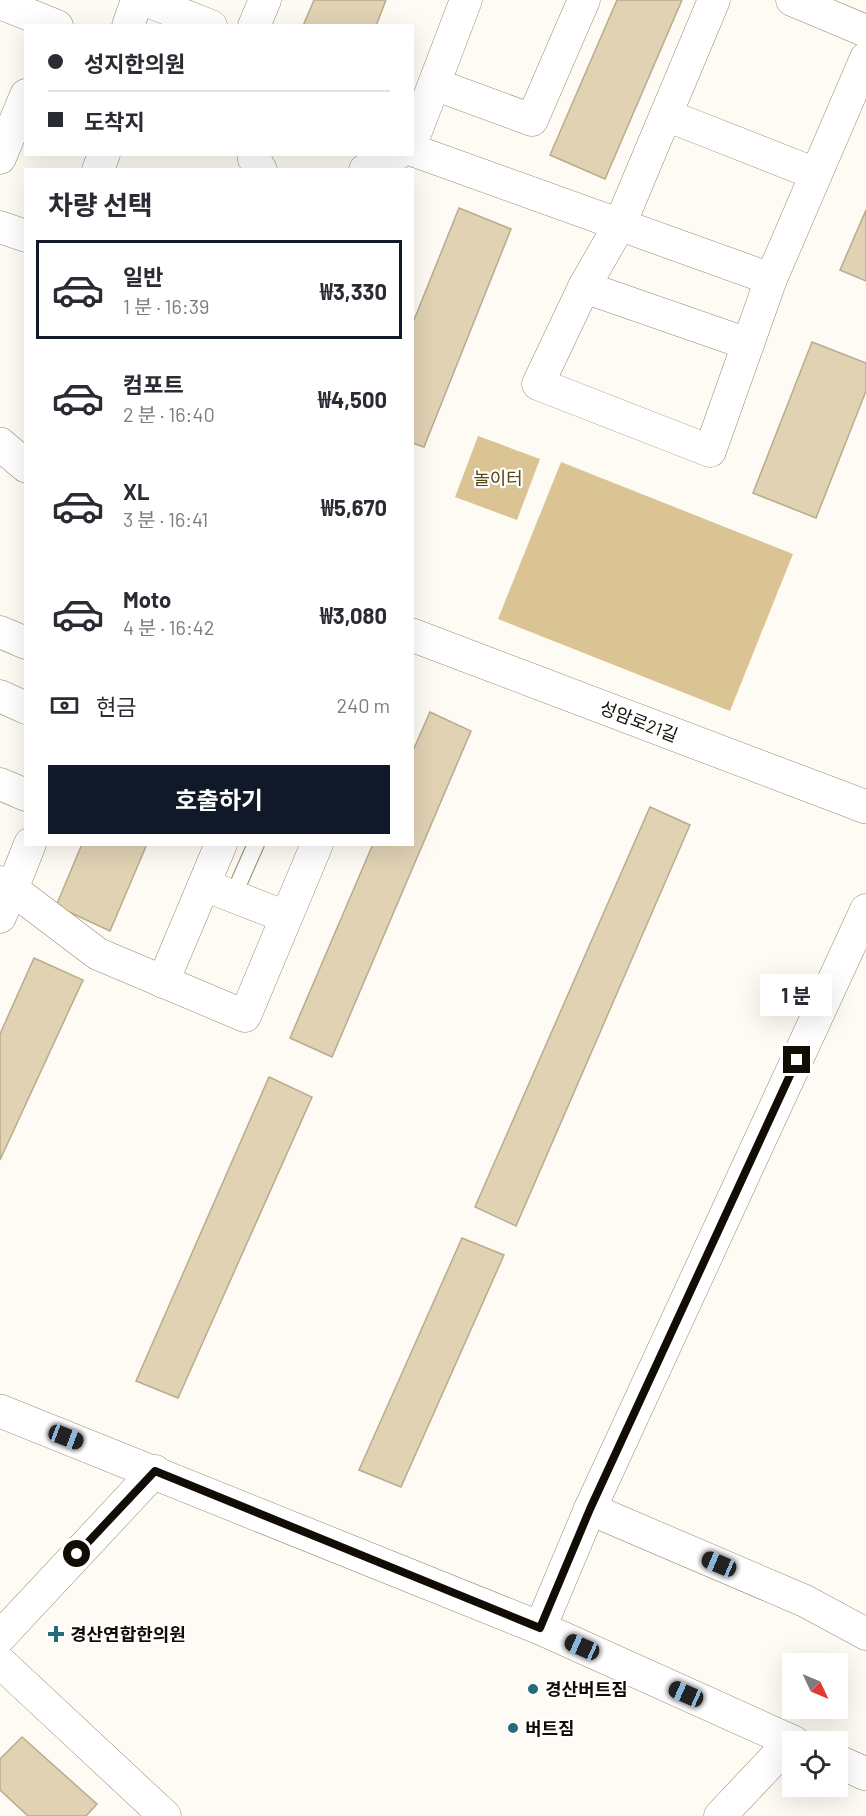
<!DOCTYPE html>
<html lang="ko">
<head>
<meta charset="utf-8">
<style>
  :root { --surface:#fff; --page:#f7f7f7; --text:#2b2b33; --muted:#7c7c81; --line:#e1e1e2; --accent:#111827 }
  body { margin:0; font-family:Barlow,"Noto Sans KR",sans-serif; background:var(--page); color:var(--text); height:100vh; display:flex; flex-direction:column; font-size:22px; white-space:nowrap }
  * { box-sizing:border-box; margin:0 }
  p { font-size:20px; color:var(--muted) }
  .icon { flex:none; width:33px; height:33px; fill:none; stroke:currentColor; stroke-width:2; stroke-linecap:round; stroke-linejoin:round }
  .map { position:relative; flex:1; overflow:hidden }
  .drawer { position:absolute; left:24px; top:168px; width:390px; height:678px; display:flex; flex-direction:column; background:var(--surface); border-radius:0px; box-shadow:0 6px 24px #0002 }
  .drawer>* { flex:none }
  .hud { position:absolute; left:24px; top:24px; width:390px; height:132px; border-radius:0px; box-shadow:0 6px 24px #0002; display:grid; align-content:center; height:132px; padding:0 24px; background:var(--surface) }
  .needle { width:39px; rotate:134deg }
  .controls { position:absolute; left:782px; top:1653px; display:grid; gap:12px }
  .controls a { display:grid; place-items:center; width:66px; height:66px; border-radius:0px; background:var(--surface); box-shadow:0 6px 24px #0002; font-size:30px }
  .end { position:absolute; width:27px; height:27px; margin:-14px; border:8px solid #120d04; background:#fff; box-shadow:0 0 0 3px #fff }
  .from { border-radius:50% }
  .bubble { position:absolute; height:42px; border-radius:0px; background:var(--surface); box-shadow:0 6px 24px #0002; font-size:20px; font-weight:700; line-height:42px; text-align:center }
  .car { position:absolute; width:18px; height:36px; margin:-18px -9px; border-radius:8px; box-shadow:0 0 4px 2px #0007; background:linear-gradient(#222 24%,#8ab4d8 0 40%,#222 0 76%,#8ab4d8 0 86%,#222 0) }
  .hud b { display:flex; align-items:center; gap:21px; height:57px; font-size:22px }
  .hud b+b { border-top:2px solid var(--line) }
  .hud i { width:15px; height:15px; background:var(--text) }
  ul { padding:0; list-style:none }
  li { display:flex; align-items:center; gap:18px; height:99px; margin:0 12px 9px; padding:0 12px; border:3px solid transparent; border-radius:0px }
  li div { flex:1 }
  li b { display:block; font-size:22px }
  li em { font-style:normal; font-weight:700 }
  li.active { border-color:var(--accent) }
  li>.icon { width:54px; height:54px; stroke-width:1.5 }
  h2 { padding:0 24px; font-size:27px; line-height:72px }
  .pay { display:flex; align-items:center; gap:15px; height:66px; padding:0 24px; font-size:22px }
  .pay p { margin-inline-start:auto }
  .cta { display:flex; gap:12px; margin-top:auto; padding:12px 24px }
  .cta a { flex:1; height:69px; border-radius:0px; background:var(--accent); color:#fff; font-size:24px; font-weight:700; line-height:69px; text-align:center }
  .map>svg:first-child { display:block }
</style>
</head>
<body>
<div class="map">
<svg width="866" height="1816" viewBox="0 0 866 1816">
  <rect width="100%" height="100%" fill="#fefbf5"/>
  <g fill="#dbc494">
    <polygon points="478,436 540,459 517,520 455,497"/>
    <polygon points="561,462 793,554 730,711 498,619"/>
  </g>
  <g fill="#e1d2b4" stroke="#b9ab8e" stroke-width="1.5">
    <polygon points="314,0 386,0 376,26 303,26"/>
    <polygon points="617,0 682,0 605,179 550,155"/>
    <polygon points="459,208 511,229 424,447 412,443 412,325"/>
    <polygon points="866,210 866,281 840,270"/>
    <polygon points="812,342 866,363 866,391 816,518 753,493"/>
    <polygon points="430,712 471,731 332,1057 290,1038 373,844 412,844 412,753"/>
    <polygon points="650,807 690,825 516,1226 475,1207"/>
    <polygon points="82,844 147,844 110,931 56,906"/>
    <polygon points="34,958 83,980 0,1160 0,1034"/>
    <polygon points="269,1077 312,1097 178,1398 136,1381"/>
    <polygon points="462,1238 504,1255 401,1487 359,1470"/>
    <polygon points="22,1737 97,1804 86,1816 28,1816 0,1790 0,1759"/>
  </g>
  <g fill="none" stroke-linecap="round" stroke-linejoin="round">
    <g stroke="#978a6d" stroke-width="18">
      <polyline id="lane" points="233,896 256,844"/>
    </g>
    <g stroke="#978a6d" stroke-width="33">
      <g id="street">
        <polyline points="145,0 211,26"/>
        <polyline points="714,0 620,224 584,287 748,344 771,279 866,58"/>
        <polyline points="792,0 866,31"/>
        <polyline points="0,3 57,26"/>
        <polyline points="128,26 137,0"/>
        <polyline points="254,26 265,0"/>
        <polyline points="434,84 532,120 584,0"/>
        <polyline points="666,115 816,174"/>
        <polyline points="412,142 466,0"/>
        <polyline points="412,150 771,279"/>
        <polyline points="256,154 254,159 261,170"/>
        <polyline points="0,158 26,95"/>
        <polyline points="98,170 104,154"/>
        <polyline points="365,170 397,154"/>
        <polyline points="0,227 26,236"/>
        <polyline points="584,287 538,384 710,451 748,344"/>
        <polyline points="0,632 26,643"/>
        <polyline points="0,696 26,708"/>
        <polyline points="0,784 26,795"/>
        <polyline points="0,882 12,889 30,844"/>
        <polyline points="204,885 286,917"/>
        <polyline points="0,917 12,889 98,954 245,1016 317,844"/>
        <polyline points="163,982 221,844"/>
        <polyline points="590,1509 805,1601 866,1634"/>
        <polyline points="540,1628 590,1509 866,910"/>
        <polyline points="0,1637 155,1471"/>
        <polyline points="0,1662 165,1816"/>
        <polyline points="720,1816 791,1741"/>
      </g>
    </g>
    <g stroke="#978a6d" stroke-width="34">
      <g id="secondary">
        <polyline points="0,444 26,466"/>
        <polyline points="412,635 866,807"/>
        <polyline points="0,1411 540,1628 793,1742"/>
        <polyline points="837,1761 866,1774"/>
      </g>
    </g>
    <use href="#lane" stroke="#fff" stroke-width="16"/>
    <use href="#street" stroke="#fff" stroke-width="32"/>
    <use href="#secondary" stroke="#fff" stroke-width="33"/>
  </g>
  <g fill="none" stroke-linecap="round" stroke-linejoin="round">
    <polyline stroke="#120d04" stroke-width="8" points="77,1554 155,1471 540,1628 590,1509 797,1060"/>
  </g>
  <g fill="#256b7a" stroke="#fff" stroke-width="2">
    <path d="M53 1625h6v6h6v6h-6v6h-6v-6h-6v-6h6z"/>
    <circle cx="533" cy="1689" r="6"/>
    <circle cx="513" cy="1728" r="6"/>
  </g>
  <g text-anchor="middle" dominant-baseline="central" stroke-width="4.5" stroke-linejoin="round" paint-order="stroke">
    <g font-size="18" fill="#584414" stroke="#fff">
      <text x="498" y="478">놀이터</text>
    </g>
    <g font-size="18" fill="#120d04" stroke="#fff">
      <text transform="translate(639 721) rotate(21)">성암로21길</text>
    </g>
    <g font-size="18" font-weight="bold" fill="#120d04" stroke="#fff" text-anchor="start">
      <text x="70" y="1634">경산연합한의원</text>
      <text x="545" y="1689">경산버트짐</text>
      <text x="525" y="1728">버트짐</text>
    </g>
  </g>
</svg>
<div class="controls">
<a><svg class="needle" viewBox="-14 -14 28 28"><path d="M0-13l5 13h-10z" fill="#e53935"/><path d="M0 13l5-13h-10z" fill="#7c7c81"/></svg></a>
<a><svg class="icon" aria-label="locate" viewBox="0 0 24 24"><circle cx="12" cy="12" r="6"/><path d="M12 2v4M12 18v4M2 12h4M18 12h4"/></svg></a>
</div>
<i class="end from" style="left:77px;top:1554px"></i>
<i class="end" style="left:797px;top:1060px"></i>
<div class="bubble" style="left:760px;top:974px;width:72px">1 분</div>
<i class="car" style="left:66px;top:1437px;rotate:111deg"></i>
<i class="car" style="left:719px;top:1564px;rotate:293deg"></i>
<i class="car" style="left:582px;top:1647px;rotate:294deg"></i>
<i class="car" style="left:686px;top:1694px;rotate:294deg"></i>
<div class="hud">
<b><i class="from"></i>성지한의원</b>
<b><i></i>도착지</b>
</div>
<section class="drawer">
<h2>차량 선택</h2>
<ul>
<li class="active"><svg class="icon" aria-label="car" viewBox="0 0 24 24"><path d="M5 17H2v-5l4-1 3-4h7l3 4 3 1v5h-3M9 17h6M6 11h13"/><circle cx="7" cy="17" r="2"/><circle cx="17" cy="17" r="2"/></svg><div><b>일반</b><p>1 분 · 16:39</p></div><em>₩3,330</em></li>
<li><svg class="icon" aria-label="car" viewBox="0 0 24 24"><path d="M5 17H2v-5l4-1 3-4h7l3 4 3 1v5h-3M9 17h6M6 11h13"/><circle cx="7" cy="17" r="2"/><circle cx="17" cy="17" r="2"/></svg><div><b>컴포트</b><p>2 분 · 16:40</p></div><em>₩4,500</em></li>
<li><svg class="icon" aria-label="car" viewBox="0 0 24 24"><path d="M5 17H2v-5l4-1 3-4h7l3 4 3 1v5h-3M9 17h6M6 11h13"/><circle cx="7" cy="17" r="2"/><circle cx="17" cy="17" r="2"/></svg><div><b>XL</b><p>3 분 · 16:41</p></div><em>₩5,670</em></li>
<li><svg class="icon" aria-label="car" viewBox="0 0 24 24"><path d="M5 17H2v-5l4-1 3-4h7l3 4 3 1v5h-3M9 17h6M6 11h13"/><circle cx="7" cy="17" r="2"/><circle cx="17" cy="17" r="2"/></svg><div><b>Moto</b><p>4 분 · 16:42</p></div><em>₩3,080</em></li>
</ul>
<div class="pay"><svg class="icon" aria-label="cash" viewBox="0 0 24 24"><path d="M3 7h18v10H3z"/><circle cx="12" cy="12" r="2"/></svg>현금<p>240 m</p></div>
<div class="cta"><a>호출하기</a></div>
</section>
</div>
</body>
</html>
